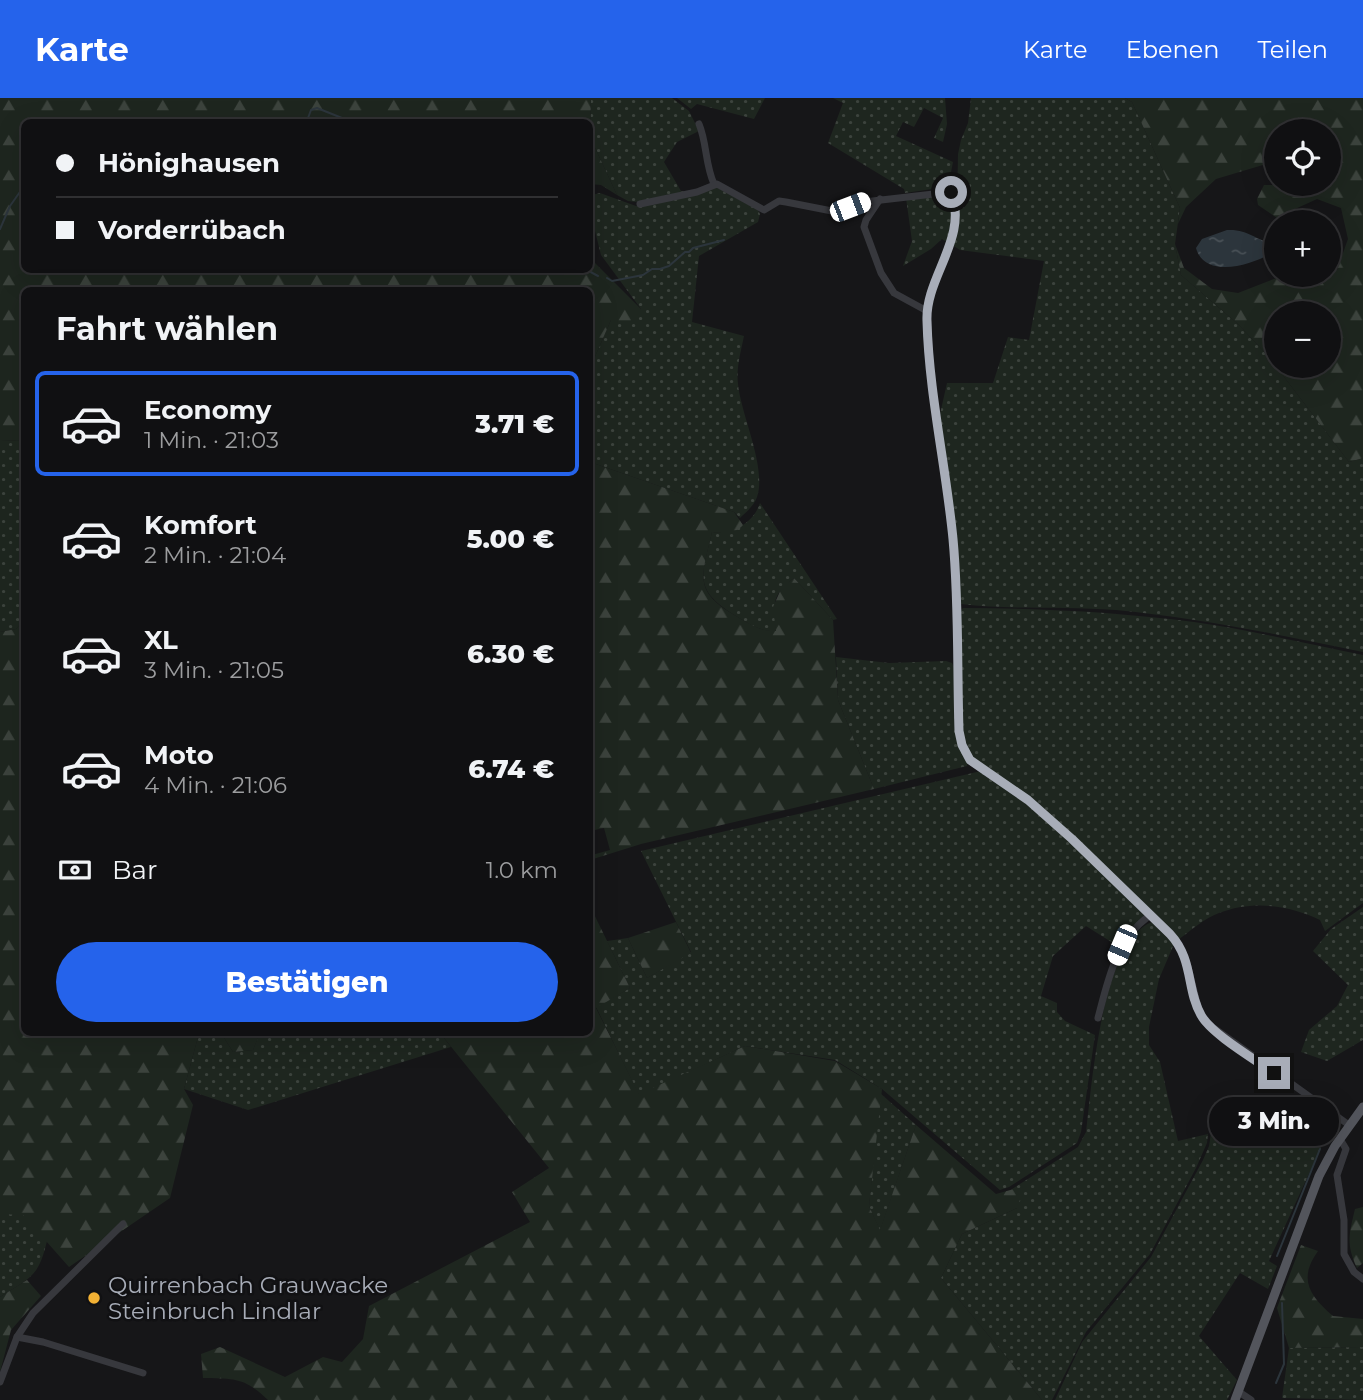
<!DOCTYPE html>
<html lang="de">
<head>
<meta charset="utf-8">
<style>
  :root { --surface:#101012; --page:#1e1e20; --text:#f1f3f6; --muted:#9c9d9f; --line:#303032; --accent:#2563eb }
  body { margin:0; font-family:Montserrat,sans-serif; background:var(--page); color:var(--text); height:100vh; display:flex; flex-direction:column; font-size:26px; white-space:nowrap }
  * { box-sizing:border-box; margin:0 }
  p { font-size:23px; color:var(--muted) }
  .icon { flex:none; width:38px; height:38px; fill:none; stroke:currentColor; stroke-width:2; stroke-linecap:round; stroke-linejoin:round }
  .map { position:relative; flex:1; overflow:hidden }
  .drawer { position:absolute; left:21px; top:189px; width:572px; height:749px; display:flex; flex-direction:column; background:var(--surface); border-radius:10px; box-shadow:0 7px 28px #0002,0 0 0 2px var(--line) }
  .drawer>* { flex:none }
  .top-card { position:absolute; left:21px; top:21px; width:572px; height:154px; border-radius:10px; box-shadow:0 7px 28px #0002,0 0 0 2px var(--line); display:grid; align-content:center; height:154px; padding:0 35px; background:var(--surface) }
  .controls { position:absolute; left:1264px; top:21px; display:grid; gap:14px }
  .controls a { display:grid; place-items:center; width:77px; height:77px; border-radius:50%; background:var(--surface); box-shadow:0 7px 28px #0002,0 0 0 2px var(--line); font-size:35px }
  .end { position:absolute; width:32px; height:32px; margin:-16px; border:9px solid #a8adb8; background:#111; box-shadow:0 0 0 4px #111 }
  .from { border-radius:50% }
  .bubble { position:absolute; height:49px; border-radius:24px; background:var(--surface); box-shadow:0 7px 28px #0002,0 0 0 2px var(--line); font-size:23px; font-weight:800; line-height:49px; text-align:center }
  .car { position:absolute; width:21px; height:42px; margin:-21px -10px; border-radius:9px; box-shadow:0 0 5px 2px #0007; background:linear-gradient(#fff 24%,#345 0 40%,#fff 0 76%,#345 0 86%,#fff 0) }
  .top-card b { display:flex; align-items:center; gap:24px; height:66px; font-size:26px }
  .top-card b+b { border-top:2px solid var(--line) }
  .top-card i { width:18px; height:18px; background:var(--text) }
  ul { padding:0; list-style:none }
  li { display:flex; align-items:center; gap:21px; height:105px; margin:0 14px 10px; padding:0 21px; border:4px solid transparent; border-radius:10px }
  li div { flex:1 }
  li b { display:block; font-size:26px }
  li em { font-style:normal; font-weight:800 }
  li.on { border-color:var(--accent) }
  li>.icon { width:63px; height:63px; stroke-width:1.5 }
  h2 { padding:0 35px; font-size:32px; line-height:84px }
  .pay { display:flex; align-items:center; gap:18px; height:77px; padding:0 35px; font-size:26px }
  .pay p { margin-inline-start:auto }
  .button { display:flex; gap:14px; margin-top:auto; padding:14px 35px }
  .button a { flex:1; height:80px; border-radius:42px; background:var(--accent); color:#fff; font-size:28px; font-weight:800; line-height:80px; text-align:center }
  header { display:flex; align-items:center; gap:42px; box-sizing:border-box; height:98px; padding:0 35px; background:var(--accent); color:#fff }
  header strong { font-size:33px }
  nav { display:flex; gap:38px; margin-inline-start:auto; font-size:24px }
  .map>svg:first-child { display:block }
</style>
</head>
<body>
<header>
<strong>Karte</strong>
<nav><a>Karte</a><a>Ebenen</a><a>Teilen</a></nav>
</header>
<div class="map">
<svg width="1363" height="1302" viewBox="0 0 1363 1302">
  <defs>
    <pattern id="grass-dots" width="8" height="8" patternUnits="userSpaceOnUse" patternTransform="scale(1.75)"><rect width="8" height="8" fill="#1e261f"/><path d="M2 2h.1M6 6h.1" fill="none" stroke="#3c433d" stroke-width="1.8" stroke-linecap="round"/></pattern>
    <pattern id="forest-firs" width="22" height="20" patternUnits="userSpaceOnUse" patternTransform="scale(1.75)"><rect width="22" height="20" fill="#1e261f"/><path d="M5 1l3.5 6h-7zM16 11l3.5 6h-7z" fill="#3c433d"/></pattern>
    <pattern id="water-ripples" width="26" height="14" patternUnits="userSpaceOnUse" patternTransform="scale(1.75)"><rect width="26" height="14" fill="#2c353c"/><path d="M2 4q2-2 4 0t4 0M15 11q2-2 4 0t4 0" fill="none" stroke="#485056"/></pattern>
  </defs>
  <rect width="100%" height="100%" fill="#161618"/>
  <g fill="url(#grass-dots)">
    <polygon points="591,0 672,0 689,13 699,33 677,44 664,64 681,93 688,94 636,104 628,103 617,97 590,39"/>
    <polygon points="677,0 765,0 754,21 697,6 691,11"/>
    <polygon points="833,0 945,0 947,26 943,44 934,40 943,20 924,10 914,29 903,24 896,38 953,64 949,84 939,90 905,95 904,91 828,45 843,5"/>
    <path d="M971 0H1125L1132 4 1180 110 1175 146 1181 177 1238 226 1268 258 1349 364 1363 360V554C1281 537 1199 520 1116 512 1064 508 1012 512 961 506L958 501 955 440 940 316 947 285H993L1008 239 1029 242 1044 163 960 152 952 147 957 122 958 56 961 42 968 25Z"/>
    <path d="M716 89 758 112 760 116 758 124 699 158 692 224 744 238C741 253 736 270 738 286 741 317 767 370 757 399 754 408 746 414 740 420L734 414 590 364V270L611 222 641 211 601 157 594 129 592 97 600 95 636 108Z"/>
    <path d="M946 98C959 109 951 130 948 145L942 141 931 151 903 168 912 143 906 100Z"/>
    <polygon points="24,342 24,522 16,531 0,534 0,343"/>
    <path d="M760 405 837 521 833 522 794 480C768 501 776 505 776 533 761 534 749 526 736 518 692 491 702 478 712 434 732 436 753 426 760 405Z"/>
    <path d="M963 510C1040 510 1118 514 1194 524 1251 532 1307 546 1363 557V805L1325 833 1320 822C1289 807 1253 802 1219 815 1205 820 1190 833 1178 842L1031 701 971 660 961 633 959 514Z"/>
    <polygon points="836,559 889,565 946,563 952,565 955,571 959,648 968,664 967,668 874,691 838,602"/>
    <polygon points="981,673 1029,706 1144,814 1144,818 1116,847 1086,828 1053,858 1041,898 1057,905 1057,914 1065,923 1095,937 1081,1034 1077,1045 1009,1089 1000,1092 882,991 835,962 745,948 639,997 596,909 630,890 607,843 628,840 647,880 691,854 641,753"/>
    <polygon points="1363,809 1363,942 1327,963 1301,954 1309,932 1337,908 1348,887 1313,853 1331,831"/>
    <path d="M1152 824 1174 846 1159 881 1149 929V947L1160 964 1178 1043 1208 1036 1207 1045 1196 1070 1150 1156 1086 1234 1052 1302H1042L941 1180 962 1136 1017 1110 1014 1091 1009 1093 1078 1049 1086 1034C1092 986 1102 842 1152 824Z"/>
    <polygon points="260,934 440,935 451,949 248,1012 184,991 199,935 221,935 233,954 253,952"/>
    <polygon points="880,995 916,1027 880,1133 869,1108"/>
    <polygon points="1248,1011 1302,1048 1324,1043 1269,1163 1277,1168 1268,1191 1240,1175 1199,1238 1237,1282 1227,1302 1055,1302 1082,1244 1151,1159 1203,1062 1209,1048 1211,1035 1235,1029"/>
    <path d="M0 1116H23L47 1143C38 1180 31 1179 0 1199Z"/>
    <polygon points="1363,1249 1363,1302 1282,1300 1289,1250"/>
  </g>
  <g fill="url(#forest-firs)" fill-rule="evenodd">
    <polygon points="0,0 591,0 590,39 617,97 601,87 590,86 590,24 24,24 24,172 590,172 590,160 641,211 628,227 611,222 590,270 590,192 24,192 24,342 0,343"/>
    <path d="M1125 0H1363V360L1349 364 1268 258 1238 226 1181 177 1175 146 1184 170 1212 191 1238 195 1284 177H1328V171L1337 172 1348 141 1341 110 1317 101 1295 111 1289 116 1288 124H1283L1258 107 1257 101 1264 87 1328 86V33H1276V63L1216 81 1186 109 1178 126 1180 110 1132 4ZM1276 215H1328V268H1276Z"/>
    <path d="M590 364 734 414 743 427C735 437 723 434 712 434 702 479 692 492 736 518 748 525 761 534 776 533L773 509 782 489 794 480 833 522 838 602 874 691 641 746 590 762V750L592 757 610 752 604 730 590 733Z"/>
    <polygon points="24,522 24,934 199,935 184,991 193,1007 170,1100 69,1169 23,1117 0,1116 0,534 16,531"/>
    <path d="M590 808 630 890 596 910 639 996 745 948 835 963 882 991 869 1108 880 1132 916 1027 996 1096 1014 1091 1022 1096 1017 1110 962 1136 941 1180 1042 1302H268C244 1279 235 1281 203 1280L201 1256 220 1249 285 1279 323 1259 342 1264 363 1241 369 1208 530 1124 512 1094 549 1070 440 935 590 934Z"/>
    <polygon points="676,824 691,855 647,880 628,840"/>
    <polygon points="221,935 260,935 253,952 233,954"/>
    <path d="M1363 1109V1165L1357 1170C1346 1146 1349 1136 1355 1111Z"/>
    <path d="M1301 1147 1318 1153C1298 1181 1309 1197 1333 1218L1363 1221V1249L1289 1250 1277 1210Z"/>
    <polygon points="27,1182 41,1198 11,1232 0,1274 0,1199"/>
  </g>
  <path fill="url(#water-ripples)" d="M1227 132C1251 131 1255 144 1276 145V152C1257 166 1205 183 1196 150L1202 141Z"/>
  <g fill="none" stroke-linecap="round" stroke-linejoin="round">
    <g stroke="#2c353c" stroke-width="2">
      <polyline points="298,24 308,20 311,12 317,10 352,24"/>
      <polyline points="0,131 10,108 22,91 24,90"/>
      <polyline points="587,172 598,178"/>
      <polyline points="607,180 612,183 643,177 652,171 660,171 669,168 685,154 689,154 693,150 724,142"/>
      <polyline points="1277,1158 1320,1051"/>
      <polyline points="1276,1285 1284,1266 1282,1205"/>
    </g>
    <g stroke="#37383d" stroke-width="7">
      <path d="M699 26C707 45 705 66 714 86"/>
      <polyline points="880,101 866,122 864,129 881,175 894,195 927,213"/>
      <path d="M640 106 697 94 717 86 764 112 779 103 786 104 837 114 864 104 951 94C969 140 925 179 927 223 929 296 946 368 953 441 959 504 957 569 959 633L963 647 970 662 1028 702 1072 741 1177 844 1187 865 1200 917 1207 925 1349 1027"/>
      <path d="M1098 920C1108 882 1116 842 1149 818"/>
      <polyline points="1340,1041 1346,1051 1337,1077 1344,1122 1344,1156 1354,1174 1363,1181"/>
      <polyline points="17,1239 43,1244 143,1275"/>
      <polyline points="0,1284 17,1239 33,1215 123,1126"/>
      <polyline points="1239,1294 1251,1302"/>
    </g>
    <polyline stroke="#53555c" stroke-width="9" points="1235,1302 1319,1078 1335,1048 1363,1009"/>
  </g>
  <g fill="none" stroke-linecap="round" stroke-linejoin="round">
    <path stroke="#a8adb8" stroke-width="9" d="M951 94C969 140 925 179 927 223 929 296 946 368 953 441 959 505 957 569 959 633L962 647 970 662 1028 702 1072 741 1170 836C1194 862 1186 891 1201 917 1211 936 1256 962 1274 975"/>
  </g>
  <circle fill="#f2b134" stroke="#111113" stroke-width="2.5" cx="94" cy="1200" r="7"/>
  <g text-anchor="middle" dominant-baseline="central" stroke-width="5" stroke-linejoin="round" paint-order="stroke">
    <g font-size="23" fill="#a8adb8" stroke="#111113" text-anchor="start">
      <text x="108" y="1187">Quirrenbach Grauwacke<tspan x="108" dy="26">Steinbruch Lindlar</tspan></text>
    </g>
  </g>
</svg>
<div class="controls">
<a><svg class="icon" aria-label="locate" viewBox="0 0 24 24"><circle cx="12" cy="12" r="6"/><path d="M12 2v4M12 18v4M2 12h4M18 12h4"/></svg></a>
<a>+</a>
<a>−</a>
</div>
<i class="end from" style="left:951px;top:94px"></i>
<i class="end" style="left:1274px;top:975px"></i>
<div class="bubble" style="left:1209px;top:999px;width:130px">3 Min.</div>
<i class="car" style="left:850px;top:109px;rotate:69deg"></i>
<i class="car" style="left:1122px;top:847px;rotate:203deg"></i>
<div class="top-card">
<b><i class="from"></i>Hönighausen</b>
<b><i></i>Vorderrübach</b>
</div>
<section class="drawer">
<h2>Fahrt wählen</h2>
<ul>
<li class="on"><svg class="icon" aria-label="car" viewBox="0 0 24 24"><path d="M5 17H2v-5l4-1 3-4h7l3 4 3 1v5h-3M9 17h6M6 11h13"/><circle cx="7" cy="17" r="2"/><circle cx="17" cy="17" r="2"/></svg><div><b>Economy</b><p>1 Min. · 21:03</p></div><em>3.71 €</em></li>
<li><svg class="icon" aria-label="car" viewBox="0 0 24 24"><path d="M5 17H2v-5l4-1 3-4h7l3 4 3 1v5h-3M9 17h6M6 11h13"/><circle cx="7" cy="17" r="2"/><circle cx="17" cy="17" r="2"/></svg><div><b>Komfort</b><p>2 Min. · 21:04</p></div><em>5.00 €</em></li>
<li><svg class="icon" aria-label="car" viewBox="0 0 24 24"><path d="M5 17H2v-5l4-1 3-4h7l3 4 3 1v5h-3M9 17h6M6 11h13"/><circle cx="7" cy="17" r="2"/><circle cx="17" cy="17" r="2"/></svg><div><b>XL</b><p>3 Min. · 21:05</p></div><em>6.30 €</em></li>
<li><svg class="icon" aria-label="car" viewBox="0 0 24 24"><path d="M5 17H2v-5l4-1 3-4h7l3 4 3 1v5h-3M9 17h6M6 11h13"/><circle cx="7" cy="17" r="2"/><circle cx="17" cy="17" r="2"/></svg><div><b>Moto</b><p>4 Min. · 21:06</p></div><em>6.74 €</em></li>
</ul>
<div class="pay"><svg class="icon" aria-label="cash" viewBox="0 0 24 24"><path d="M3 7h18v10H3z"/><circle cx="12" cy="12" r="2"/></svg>Bar<p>1.0 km</p></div>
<div class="button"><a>Bestätigen</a></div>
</section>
</div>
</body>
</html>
